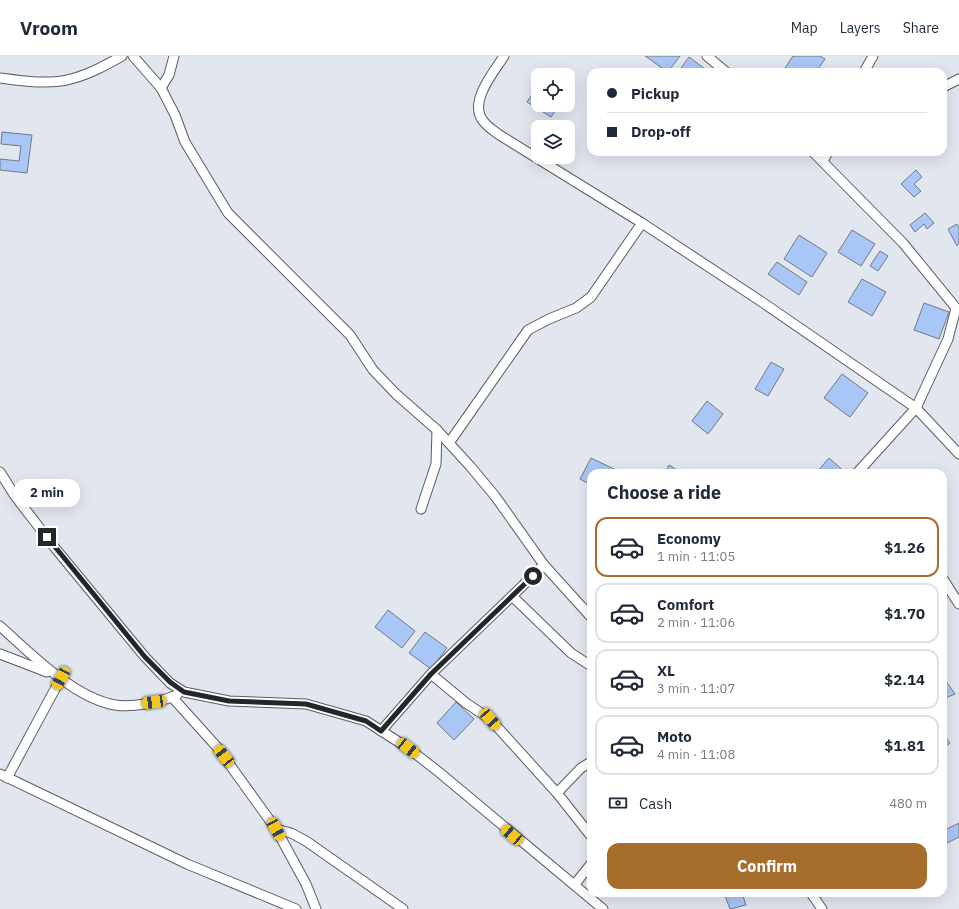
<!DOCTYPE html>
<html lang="en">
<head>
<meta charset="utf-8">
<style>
  :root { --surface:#fff; --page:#f2f2f3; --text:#1f2937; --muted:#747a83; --line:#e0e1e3; --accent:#a66d2c }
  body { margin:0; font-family:"IBM Plex Sans",sans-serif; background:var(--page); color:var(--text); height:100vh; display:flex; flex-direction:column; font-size:15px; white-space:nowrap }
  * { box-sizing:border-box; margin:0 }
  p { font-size:13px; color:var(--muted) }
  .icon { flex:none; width:22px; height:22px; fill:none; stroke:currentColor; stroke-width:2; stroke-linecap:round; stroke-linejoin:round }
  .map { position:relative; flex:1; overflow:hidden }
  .details { position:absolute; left:587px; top:413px; width:360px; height:428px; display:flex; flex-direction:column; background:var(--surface); border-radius:12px; box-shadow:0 4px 16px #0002 }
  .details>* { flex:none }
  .top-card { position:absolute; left:587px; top:12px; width:360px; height:88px; border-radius:12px; box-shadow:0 4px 16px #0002; display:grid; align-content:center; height:88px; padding:0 20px; background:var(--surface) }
  .buttons { position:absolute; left:531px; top:12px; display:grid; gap:8px }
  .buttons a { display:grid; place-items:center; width:44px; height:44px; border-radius:8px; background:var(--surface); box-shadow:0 4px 16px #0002; font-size:20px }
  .end { position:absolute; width:18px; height:18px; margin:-9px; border:5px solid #242629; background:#fff; box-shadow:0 0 0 2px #fff }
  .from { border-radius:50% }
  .bubble { position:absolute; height:28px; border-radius:12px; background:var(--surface); box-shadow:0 4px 16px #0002; font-size:13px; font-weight:700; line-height:28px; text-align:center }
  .car { position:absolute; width:12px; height:24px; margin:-12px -6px; border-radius:5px; box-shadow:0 0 3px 1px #0007; background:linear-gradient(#f5c518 24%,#345 0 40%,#f5c518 0 76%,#345 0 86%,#f5c518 0) }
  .top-card b { display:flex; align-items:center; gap:14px; height:38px; font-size:15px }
  .top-card b+b { border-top:1px solid var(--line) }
  .top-card i { width:10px; height:10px; background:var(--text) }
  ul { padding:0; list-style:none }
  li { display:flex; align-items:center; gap:12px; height:60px; margin:0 8px 6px; padding:0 12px; border:2px solid var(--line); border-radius:12px }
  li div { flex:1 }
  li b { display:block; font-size:15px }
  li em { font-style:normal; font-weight:700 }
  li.current { border-color:var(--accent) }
  li>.icon { width:36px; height:36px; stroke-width:1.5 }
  h2 { padding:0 20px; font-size:18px; line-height:48px }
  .pay { display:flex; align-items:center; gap:10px; height:44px; padding:0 20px; font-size:15px }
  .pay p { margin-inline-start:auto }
  .cta { display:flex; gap:8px; margin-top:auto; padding:8px 20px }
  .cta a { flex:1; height:46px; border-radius:12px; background:var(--accent); color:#fff; font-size:16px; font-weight:700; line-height:46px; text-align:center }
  header { display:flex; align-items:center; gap:24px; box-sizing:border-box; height:56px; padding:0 20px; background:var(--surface); border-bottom:1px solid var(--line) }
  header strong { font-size:19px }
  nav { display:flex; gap:22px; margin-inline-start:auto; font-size:14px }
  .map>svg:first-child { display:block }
</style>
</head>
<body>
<header>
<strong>Vroom</strong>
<nav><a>Map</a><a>Layers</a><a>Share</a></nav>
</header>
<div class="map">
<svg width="959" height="853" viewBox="0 0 959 853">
  <rect width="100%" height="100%" fill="#e1e6ef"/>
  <g fill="#a8c6f6" stroke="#747981">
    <polygon points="645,0 680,0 668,16"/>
    <polygon points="793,0 820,0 825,3 816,16 791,16 785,12"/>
    <polygon points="689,1 709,16 678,16"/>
    <polygon points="538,29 538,49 559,49 551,61 527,46"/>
    <polygon points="2,76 32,79 27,117 0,114 0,103 19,105 21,90 1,88"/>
    <polygon points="916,114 922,121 914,128 921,135 914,141 901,128"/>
    <polygon points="925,157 934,167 927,173 924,168 915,176 910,169"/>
    <polygon points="957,168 959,172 959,188 957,190 948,173"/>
    <polygon points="852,174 875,188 861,210 838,196"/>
    <polygon points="799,179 827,197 812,221 784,203"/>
    <polygon points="880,195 888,200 878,215 870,210"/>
    <polygon points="777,206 807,226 799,239 768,218"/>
    <polygon points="862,223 886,236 872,260 848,246"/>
    <polygon points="924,247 949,256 939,283 914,274"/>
    <polygon points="771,306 784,313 768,340 755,333"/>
    <polygon points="842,318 868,337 850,361 824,342"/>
    <polygon points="707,345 723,358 708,378 692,365"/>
    <polygon points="591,402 616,414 615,417 591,417 591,429 580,423"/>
    <polygon points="829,402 846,417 833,417 829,414 826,417 816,417"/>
    <polygon points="669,409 682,417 665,417"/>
    <polygon points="388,554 415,575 402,592 375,571"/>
    <polygon points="425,576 447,592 431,613 409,597"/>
    <polygon points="943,621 955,638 945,642 947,644 943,646"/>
    <polygon points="456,646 474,663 454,684 437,667"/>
    <polygon points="943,678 950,687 943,692"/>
    <polygon points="959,767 959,781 943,789 943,775"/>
    <polygon points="724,837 742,837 746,849 730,853"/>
  </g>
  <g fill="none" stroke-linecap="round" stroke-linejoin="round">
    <g stroke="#595d65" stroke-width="11">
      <g id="minor">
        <polyline points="133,0 161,32 175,59 185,86 228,157 350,279 373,314 396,338 437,374 470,410 495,440 544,509 591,561"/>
        <path d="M504 0C494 16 467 47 484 66 488 71 493 74 498 78L642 167 759 244 916 352 959 398"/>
        <polyline points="707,0 726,16"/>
        <polyline points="864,16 873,0"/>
        <path d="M0 22C22 25 49 29 71 23 90 18 106 9 122 0"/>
        <polyline points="943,31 959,23"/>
        <polyline points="161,32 169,19 174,0"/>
        <polyline points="813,96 903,187 956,252 959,253"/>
        <polyline points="823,105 828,96"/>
        <polyline points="449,387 528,274 549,263 576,252 591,241 642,167"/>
        <polyline points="0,416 15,440 55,492 145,601 170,627 184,636 229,645 306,648 366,665 408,692 440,717 603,853"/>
        <polyline points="857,417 916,352 948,283 956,252"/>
        <polyline points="421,453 436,408 437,374"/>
        <polyline points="943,523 959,548"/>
        <polyline points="512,540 544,509"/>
        <path d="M0 570C30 597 74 642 115 649 133 652 160 646 177 639"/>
        <polyline points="0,598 47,616"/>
        <polyline points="431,618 512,540 571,597 591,610"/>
        <polyline points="172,641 217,691 276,773 306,828 316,853"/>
        <polyline points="381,675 431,618 466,647 490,663 557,737 591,780"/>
        <polyline points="0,718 187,808 296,853"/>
        <polyline points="7,722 61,622"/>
        <polyline points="557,737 581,712 591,706"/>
        <polyline points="276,773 291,777 306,785 403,853"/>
        <polyline points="575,828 591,808"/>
        <polyline points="811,837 822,853"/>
      </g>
    </g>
    <use href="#minor" stroke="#fff" stroke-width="9"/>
  </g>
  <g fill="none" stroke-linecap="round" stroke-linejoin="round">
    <polyline stroke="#242629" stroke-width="5" points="47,481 145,601 170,626 184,636 229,645 306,648 366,665 381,675 431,618 533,520"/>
  </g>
</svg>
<div class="buttons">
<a><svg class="icon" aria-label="locate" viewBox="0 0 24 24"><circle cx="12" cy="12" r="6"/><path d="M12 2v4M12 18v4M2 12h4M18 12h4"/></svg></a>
<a><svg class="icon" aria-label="layers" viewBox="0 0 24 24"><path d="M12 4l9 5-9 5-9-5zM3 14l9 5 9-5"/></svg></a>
</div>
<i class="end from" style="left:533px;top:520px"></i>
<i class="end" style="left:47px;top:481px"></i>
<div class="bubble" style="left:14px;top:423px;width:66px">2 min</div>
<i class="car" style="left:61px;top:622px;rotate:209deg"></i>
<i class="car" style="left:154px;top:646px;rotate:262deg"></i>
<i class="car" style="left:490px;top:663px;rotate:138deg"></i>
<i class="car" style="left:408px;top:692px;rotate:128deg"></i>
<i class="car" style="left:224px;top:700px;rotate:322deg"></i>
<i class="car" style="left:276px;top:773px;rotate:151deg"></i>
<i class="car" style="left:512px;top:779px;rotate:310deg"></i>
<div class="top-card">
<b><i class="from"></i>Pickup</b>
<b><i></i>Drop-off</b>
</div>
<section class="details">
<h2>Choose a ride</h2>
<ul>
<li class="current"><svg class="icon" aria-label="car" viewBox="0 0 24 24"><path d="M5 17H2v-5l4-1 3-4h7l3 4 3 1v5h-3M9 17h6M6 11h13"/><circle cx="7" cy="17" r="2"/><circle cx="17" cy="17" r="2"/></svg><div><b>Economy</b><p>1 min · 11:05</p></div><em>$1.26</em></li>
<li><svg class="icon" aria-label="car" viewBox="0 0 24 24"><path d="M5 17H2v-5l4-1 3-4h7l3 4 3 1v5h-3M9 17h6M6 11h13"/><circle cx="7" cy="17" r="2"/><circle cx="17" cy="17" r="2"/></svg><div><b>Comfort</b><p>2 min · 11:06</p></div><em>$1.70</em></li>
<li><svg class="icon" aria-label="car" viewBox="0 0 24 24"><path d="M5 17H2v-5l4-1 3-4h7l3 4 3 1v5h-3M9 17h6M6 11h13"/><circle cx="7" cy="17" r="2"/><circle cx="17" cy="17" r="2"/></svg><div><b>XL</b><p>3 min · 11:07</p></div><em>$2.14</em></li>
<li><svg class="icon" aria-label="car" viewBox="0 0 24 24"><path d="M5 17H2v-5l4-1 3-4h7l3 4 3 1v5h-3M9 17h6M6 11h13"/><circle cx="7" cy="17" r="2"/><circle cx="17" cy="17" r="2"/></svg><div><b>Moto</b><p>4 min · 11:08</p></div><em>$1.81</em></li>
</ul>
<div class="pay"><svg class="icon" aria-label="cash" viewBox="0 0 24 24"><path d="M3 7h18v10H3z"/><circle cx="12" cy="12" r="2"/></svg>Cash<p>480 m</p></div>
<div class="cta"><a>Confirm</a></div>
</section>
</div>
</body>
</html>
